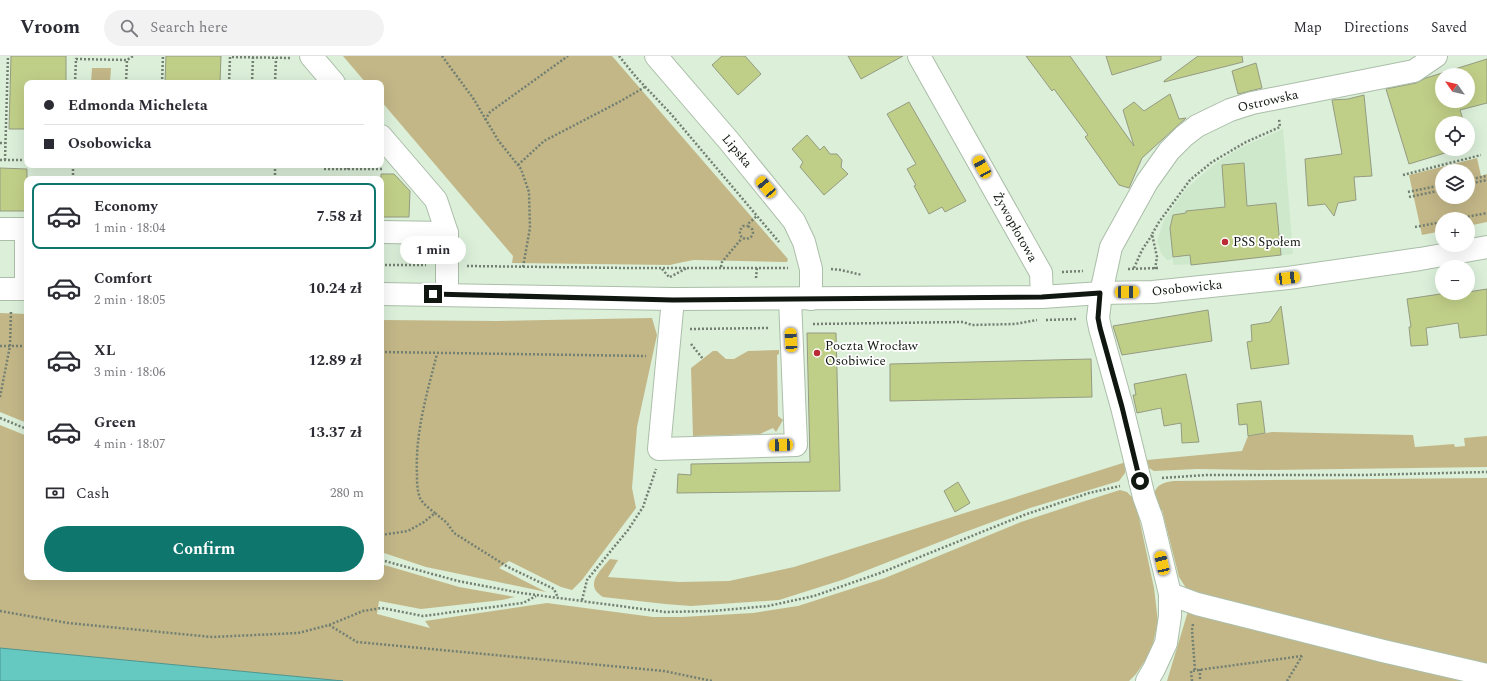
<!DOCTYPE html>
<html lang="en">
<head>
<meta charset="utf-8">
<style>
  :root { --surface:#fff; --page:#f2f2f3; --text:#2b2b33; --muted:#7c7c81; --line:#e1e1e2; --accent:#0f766e }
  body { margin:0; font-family:Spectral,serif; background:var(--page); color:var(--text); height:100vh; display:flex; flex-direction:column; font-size:15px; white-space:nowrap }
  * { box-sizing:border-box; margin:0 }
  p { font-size:13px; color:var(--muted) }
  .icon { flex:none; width:22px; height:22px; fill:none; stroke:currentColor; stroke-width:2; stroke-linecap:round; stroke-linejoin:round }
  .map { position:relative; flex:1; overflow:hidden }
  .panel { position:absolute; left:24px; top:120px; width:360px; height:404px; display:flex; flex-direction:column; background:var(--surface); border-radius:8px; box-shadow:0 4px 16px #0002 }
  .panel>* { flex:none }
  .guide { position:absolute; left:24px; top:24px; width:360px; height:88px; border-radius:8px; box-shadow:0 4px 16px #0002; display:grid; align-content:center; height:88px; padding:0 20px; background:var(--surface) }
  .needle { width:26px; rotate:304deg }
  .fabs { position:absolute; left:1435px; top:12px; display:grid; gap:8px }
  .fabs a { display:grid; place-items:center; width:40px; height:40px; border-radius:50%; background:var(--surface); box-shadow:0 4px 16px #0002; font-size:20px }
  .end { position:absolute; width:18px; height:18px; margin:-9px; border:5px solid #101710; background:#fff; box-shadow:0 0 0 2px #fff }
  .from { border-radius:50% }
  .bubble { position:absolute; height:28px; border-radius:14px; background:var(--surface); box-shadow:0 4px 16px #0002; font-size:13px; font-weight:700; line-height:28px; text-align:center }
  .car { position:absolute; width:12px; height:24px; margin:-12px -6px; border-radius:5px; box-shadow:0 0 3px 1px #0007; background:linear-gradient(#f5c518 24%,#345 0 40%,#f5c518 0 76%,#345 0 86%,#f5c518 0) }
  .guide b { display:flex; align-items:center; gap:14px; height:38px; font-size:15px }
  .guide b+b { border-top:1px solid var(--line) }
  .guide i { width:10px; height:10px; background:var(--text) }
  ul { padding:7px 0 0; list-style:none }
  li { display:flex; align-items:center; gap:12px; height:66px; margin:0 8px 6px; padding:0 12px; border:2px solid transparent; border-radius:8px }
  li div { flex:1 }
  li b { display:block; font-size:15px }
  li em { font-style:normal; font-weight:700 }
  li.current { border-color:var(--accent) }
  li>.icon { width:36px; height:36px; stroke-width:1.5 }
  .pay { display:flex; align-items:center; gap:10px; height:44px; padding:0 20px; font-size:15px }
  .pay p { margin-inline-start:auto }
  .action { display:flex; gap:8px; margin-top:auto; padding:8px 20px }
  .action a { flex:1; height:46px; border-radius:24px; background:var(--accent); color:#fff; font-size:16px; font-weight:700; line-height:46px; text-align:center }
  header { display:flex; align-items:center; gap:24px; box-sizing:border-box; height:56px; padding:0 20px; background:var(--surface); border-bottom:1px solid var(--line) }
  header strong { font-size:19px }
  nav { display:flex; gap:22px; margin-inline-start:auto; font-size:14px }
  .search { width:280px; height:36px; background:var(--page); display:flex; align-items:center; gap:10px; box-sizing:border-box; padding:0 14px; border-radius:22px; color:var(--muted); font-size:15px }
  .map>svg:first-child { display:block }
</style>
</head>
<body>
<header>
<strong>Vroom</strong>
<div class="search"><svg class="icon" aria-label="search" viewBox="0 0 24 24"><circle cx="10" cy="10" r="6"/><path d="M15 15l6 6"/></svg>Search here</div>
<nav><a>Map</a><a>Directions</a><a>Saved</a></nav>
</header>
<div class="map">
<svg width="1487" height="625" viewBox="0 0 1487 625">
  <rect width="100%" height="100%" fill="#dbefd9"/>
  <polygon fill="#cee8cb" points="1283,73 1293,198 1219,207 1173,209 1173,203 1167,204 1161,197 1157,185 1164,164 1186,133 1212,110 1222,103 1242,91"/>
  <g fill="#c3b788" fill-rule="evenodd">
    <polygon points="343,0 612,0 788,203 787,206 694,204 683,206 670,209 512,207 513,200 381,45 381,27 366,27"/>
    <polygon points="92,12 111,12 110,27 91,27"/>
    <path d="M1477 102 1481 120 1487 118V166L1468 170V163H1442V175L1422 179 1409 119ZM1442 115H1468V141H1442Z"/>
    <polygon points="0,257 27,258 27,367 0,356"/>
    <polygon points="652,262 657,279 637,371 632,432 636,452 582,524 572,534 561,531 509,505 499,512 546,536 426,511 381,496 381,264 496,265"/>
    <polygon points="779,294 779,298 777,299 778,360 783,364 776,376 773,372 760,378 693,380 691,312 713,295 717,295 726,303 734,303 748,295"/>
    <polygon points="0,369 27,380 27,521 381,521 381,508 459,531 515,541 502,544 421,553 379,545 377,558 430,572 425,565 547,547 653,561 682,561 753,557 798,550 885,522 1021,466 1082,446 1120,434 1127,436 1134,443 1138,457 1154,532 1158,566 1151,596 1136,618 1129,625 343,625 0,592"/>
    <polygon points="1272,376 1413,379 1415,391 1454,388 1455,391 1465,390 1464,382 1487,380 1487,411 1261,414 1197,413 1154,415 1149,412 1147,404 1242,395 1248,380"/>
    <path d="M1126 406 1125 417 1119 425 1030 452 965 476 842 524 779 544 691 550 665 548 603 541C583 529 601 514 610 503L618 504 608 521 679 526 729 525 794 511Z"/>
    <path d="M1487 422V625H1167L1189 552 1188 535 1179 521 1162 454H1155C1153 436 1153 428 1173 425Z"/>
  </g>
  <polygon fill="#65c9c2" stroke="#4c948d" points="0,592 343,625 0,625"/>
  <g fill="#c0cf88" stroke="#959b82" fill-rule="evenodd">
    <polygon points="11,0 66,0 66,27 27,27 27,73 9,73"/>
    <polygon points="166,0 221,0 220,27 165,27"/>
    <polygon points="722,0 745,0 761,18 738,39 712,9"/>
    <polygon points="848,0 903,0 861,23"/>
    <polygon points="1026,0 1070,0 1134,90 1123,54 1134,46 1144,55 1170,38 1179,63 1186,62 1142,102 1129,132 1119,129 1085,81 1088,79 1054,33 1052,35"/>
    <polygon points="1106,0 1161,0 1161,4 1112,19"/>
    <polygon points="1198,0 1242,0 1243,6 1164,26 1164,25"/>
    <path d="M1487 3V47L1460 54 1464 67H1442V93H1458L1409 108 1386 33 1416 27 1426 22ZM1442 19H1468V45H1442Z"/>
    <polygon points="1256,7 1262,32 1238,38 1232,15"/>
    <polygon points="1364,39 1372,120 1354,121 1356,144 1338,147 1334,160 1325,148 1308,150 1305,103 1342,98 1332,44 1348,43"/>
    <polygon points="909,46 966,145 945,156 942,151 929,158 914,130 916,129 907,113 916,108 887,58"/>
    <polygon points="807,79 820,94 824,90 830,98 837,98 842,104 841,111 848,118 824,139 800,111 803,106 792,93"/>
    <polygon points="1244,107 1247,150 1276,147 1281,199 1191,209 1190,199 1173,201 1170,172 1173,159 1186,157 1186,155 1225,151 1222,109"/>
    <polygon points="0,112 27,113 27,155 0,155"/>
    <polygon points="381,118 394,118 410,135 409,161 381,161"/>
    <polygon points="1487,233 1487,279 1460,282 1458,267 1426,272 1428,289 1411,290 1409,271 1411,271 1407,243 1447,237 1468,237 1468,236"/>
    <polygon points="1281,250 1289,308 1251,313 1247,286 1252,285 1251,269 1270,266"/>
    <polygon points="1208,254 1212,285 1122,299 1113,270"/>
    <polygon points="807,277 836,277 840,435 677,437 678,418 691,419 691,408 810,406"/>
    <polygon points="1091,303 1092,341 890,345 890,308"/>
    <polygon points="1186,318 1199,386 1182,387 1181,367 1164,370 1161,352 1137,357 1133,339 1136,339 1134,328"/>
    <polygon points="1261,345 1265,377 1248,380 1247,368 1239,369 1237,348"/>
    <polygon points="958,426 970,447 955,456 944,435"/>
  </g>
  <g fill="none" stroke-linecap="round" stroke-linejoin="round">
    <g stroke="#abbea9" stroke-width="24">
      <g id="minor">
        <polyline points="311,0 334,27"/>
        <polyline points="656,0 729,85 794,165 804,186 811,213 811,243"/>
        <polyline points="919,0 1041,217 1042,241"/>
        <polyline points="381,80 436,144 447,177"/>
        <polyline points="0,173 27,173"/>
        <polyline points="26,173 26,233"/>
        <polyline points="381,176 447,177 447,239"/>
        <polyline points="0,233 27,233"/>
        <polyline points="381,238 673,243 1042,241 1101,237 1153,236 1288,222 1420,203 1487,191"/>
        <polyline points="673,243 659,393 796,389 790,243"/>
        <polyline points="1170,538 1197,548 1383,595 1487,619"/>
        <polyline points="1147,625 1154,613 1166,587 1170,560 1170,538 1152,463 1144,441 1122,351 1100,272 1098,262 1101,237 1111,191 1147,126 1169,95 1184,80 1197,70 1230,54 1252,47 1414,15 1436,0"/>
      </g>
    </g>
    <g stroke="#727f71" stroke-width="2.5" stroke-dasharray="2 2" stroke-linecap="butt">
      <polyline points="442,0 473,42 498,84 521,113 529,136 530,172 523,211"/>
      <polyline points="619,0 636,21 671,58 779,186"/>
      <polyline points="75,27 76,3 127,4 133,0"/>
      <polyline points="126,27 127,4"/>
      <polyline points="162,27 163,0"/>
      <polyline points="229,27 230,1 291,2"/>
      <polyline points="252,27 253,1"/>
      <polyline points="275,27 276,2"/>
      <polyline points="485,64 490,56 568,0"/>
      <polyline points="0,87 5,87"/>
      <polyline points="0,104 27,104"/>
      <polyline points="5,104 8,0"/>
      <polyline points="73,109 73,123"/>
      <polyline points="518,109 544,85 619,46 645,31"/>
      <polyline points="324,113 382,113"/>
      <polyline points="347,113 351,109"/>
      <polyline points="1403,119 1481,99"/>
      <polyline points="275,123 275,109"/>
      <polyline points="1468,124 1486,120"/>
      <polyline points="1468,128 1487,124"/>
      <polyline points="1408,136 1442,129"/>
      <polyline points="1409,141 1442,134"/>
      <polyline points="1456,163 1487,157"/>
      <path d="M748 170 752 173 753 177 751 181 747 183 742 182C739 177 739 175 743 170H748L749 167 757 160"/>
      <polyline points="1415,171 1442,166"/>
      <polyline points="381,209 426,209"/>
      <polyline points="467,210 629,212 788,212"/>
      <polyline points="721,211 722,206 742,182"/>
      <polyline points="1134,212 1142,194 1152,179"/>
      <polyline points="662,213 669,221"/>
      <polyline points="831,213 841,214 862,219"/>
      <polyline points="1128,213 1159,212"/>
      <polyline points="1155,213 1157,201 1152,178 1159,166 1190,124 1212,106 1246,86 1280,71 1279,63"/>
      <polyline points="1062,216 1083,215"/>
      <polyline points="670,221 687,212"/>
      <polyline points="756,222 757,211"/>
      <polyline points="1046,264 1077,263"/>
      <polyline points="813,268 963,266 972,269 1015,268 1037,264"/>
      <polyline points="690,273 769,272"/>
      <polyline points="691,288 703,303"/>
      <polyline points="0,290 27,290"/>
      <polyline points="381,296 646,300"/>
      <polyline points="0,341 10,290 11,254"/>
      <polyline points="0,362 27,373"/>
      <polyline points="1162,422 1206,419 1363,419 1487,416"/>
      <path d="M435 457C430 453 422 447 420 442 417 434 417 425 417 418 415 377 427 337 437 298"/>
      <polyline points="381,479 408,475 424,466 435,457 447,467 454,477 508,511 554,533 558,542"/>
      <polyline points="381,504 458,525 521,537 665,556 712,555 768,550 814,540 880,517 1024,459 1089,437 1120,430"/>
      <polyline points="582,544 587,524 628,474 643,451 656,413"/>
      <polyline points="0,555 68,567 212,581 298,577 329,569 363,555 382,552 423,560 523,547 536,540"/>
      <polyline points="1193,568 1192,574 1195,614"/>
      <polyline points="329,569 357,586 664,615 712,625"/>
      <polyline points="1200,613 1200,625"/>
      <polyline points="1192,625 1191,615 1302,600"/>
      <polyline points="1287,625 1302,600"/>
    </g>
    <use href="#minor" stroke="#fff" stroke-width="22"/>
  </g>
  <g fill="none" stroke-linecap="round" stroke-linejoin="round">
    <polyline stroke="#101710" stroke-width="5" points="433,238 673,244 1042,241 1100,237 1098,262 1100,272 1122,351 1140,425"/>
  </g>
  <g fill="#bb2b34" stroke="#fff" stroke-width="1.5">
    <circle cx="1225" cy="186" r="4"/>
    <circle cx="817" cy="297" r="4"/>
  </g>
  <g text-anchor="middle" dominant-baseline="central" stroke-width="3.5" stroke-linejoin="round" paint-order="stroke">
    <g font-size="13" fill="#101710" stroke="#fff">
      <text transform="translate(1268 45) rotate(-13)">Ostrowska</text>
      <text transform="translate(737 95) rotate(50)">Lipska</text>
      <text transform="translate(1015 171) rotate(61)">Żywopłotowa</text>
      <text transform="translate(1187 232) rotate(-6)">Osobowicka</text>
    </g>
    <g font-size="13" fill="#101710" stroke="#fff" text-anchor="start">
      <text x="1233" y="186">PSS Społem</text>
      <text x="825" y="290">Poczta Wrocław<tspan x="825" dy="15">Osobiwice</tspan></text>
    </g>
  </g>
</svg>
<div class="fabs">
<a><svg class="needle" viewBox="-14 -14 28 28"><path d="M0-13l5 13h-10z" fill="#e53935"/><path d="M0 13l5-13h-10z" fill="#7c7c81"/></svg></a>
<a><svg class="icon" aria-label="locate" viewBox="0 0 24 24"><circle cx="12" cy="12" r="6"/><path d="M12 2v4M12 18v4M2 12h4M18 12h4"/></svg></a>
<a><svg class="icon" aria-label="layers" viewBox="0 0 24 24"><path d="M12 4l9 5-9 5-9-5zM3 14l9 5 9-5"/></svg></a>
<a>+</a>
<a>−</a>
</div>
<i class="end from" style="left:1140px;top:425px"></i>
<i class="end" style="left:433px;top:238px"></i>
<div class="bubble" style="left:400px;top:180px;width:66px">1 min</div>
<i class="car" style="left:982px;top:111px;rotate:331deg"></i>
<i class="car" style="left:766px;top:131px;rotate:320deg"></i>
<i class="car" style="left:1288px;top:222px;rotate:83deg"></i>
<i class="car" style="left:1127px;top:236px;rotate:89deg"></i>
<i class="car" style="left:791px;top:284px;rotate:357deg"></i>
<i class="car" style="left:781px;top:389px;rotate:268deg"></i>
<i class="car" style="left:1162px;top:507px;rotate:347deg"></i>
<div class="guide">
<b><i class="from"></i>Edmonda Micheleta</b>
<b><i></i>Osobowicka</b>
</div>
<section class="panel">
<ul>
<li class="current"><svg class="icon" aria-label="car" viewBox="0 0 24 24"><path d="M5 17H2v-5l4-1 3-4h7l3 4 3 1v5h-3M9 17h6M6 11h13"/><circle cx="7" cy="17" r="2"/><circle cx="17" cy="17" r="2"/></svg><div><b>Economy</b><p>1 min · 18:04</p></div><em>7.58 zł</em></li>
<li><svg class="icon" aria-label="car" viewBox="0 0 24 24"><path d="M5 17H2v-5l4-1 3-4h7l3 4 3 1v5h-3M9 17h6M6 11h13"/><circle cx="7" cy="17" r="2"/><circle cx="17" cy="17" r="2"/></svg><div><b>Comfort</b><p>2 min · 18:05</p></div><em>10.24 zł</em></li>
<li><svg class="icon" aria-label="car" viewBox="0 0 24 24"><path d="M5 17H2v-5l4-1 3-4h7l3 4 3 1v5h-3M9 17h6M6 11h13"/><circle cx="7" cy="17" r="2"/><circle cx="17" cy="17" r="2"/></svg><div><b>XL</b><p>3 min · 18:06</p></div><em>12.89 zł</em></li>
<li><svg class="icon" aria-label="car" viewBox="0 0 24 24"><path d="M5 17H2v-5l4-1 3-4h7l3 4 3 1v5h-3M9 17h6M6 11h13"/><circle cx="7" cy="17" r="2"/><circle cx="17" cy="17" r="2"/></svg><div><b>Green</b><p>4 min · 18:07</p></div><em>13.37 zł</em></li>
</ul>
<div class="pay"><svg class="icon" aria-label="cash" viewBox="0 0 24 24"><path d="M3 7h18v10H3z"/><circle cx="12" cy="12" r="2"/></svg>Cash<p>280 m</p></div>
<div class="action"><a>Confirm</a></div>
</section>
</div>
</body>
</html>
